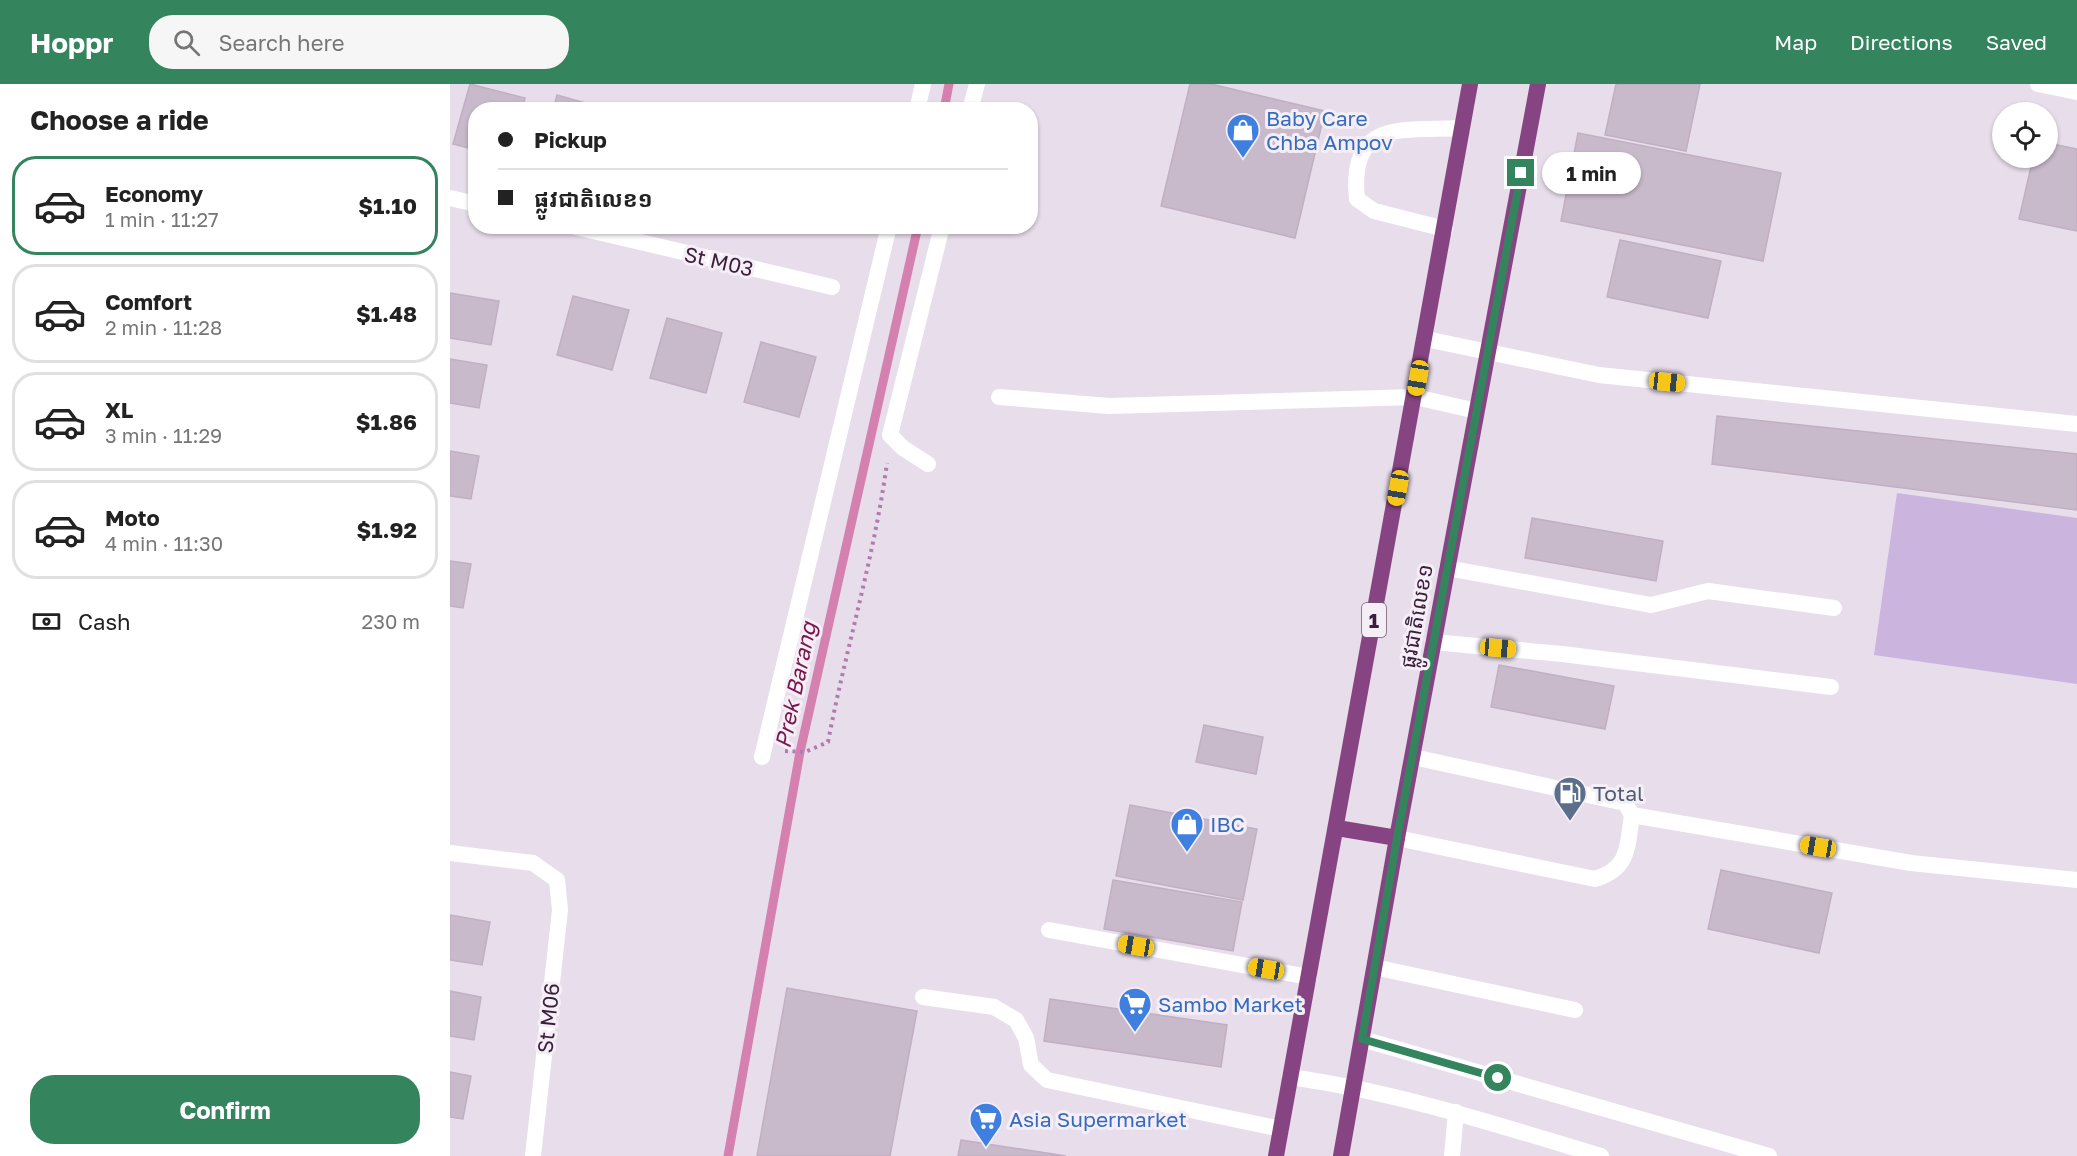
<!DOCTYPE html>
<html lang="en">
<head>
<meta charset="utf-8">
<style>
  :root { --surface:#fff; --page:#f6f6f6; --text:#222; --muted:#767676; --line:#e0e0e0; --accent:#34845e }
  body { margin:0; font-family:"Golos Text","Noto Sans Khmer",sans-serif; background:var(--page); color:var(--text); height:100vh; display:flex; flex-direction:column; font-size:22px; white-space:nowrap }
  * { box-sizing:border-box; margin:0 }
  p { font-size:20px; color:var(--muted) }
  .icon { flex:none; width:33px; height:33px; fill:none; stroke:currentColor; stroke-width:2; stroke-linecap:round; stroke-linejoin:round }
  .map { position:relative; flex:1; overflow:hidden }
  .drawer { display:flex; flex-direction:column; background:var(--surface); width:450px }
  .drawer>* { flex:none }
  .guide { position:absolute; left:18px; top:18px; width:570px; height:132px; border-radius:24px; box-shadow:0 2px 4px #0004; display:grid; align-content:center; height:132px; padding:0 30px; background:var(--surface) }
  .tools { position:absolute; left:1542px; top:18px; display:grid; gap:12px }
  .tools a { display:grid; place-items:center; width:66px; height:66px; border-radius:50%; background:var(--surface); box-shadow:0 2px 4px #0004; font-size:30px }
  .end { position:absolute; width:27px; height:27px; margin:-14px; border:8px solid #34845e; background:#fff; box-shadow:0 0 0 3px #fff }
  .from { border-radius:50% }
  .bubble { position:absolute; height:42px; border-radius:21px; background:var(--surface); box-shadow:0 2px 4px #0004; font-size:20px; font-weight:700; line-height:42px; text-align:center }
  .car { position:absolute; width:18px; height:36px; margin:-18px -9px; border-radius:8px; box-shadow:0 0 4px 2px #0007; background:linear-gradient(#f5c518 24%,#345 0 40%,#f5c518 0 76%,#345 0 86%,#f5c518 0) }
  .guide b { display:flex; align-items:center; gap:21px; height:57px; font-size:22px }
  .guide b+b { border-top:2px solid var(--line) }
  .guide i { width:15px; height:15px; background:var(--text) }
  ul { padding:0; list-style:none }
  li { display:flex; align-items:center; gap:18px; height:99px; margin:0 12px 9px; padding:0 18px; border:3px solid var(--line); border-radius:24px }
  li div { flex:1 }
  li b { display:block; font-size:22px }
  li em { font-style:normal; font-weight:700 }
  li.selected { border-color:var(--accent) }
  li>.icon { width:54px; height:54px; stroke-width:1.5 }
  h2 { padding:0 30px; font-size:27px; line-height:72px }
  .pay { display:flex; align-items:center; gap:15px; height:66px; padding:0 30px; font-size:22px }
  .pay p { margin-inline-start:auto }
  .button { display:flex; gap:12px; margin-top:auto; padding:12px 30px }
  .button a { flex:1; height:69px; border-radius:24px; background:var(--accent); color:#fff; font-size:24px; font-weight:700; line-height:69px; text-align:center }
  header { display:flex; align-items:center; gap:36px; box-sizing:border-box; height:84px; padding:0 30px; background:var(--accent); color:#fff }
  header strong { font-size:28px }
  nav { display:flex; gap:33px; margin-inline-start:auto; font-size:21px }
  .search { width:420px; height:54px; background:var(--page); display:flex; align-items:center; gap:15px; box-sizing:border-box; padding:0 21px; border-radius:24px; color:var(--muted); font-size:22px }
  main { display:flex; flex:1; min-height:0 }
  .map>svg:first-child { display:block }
</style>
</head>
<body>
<header>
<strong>Hoppr</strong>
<div class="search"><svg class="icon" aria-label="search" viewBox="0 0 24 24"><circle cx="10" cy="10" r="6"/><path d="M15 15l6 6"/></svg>Search here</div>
<nav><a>Map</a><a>Directions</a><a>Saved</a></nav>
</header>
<main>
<section class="drawer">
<h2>Choose a ride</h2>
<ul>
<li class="selected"><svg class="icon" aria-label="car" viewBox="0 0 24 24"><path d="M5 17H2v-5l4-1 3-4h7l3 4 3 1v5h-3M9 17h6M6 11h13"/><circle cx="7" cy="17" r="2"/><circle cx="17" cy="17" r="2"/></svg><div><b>Economy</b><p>1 min · 11:27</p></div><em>$1.10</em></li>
<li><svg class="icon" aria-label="car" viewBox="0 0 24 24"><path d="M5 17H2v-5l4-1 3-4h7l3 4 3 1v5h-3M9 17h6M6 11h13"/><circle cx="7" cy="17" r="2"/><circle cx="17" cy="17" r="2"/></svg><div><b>Comfort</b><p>2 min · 11:28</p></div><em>$1.48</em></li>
<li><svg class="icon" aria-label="car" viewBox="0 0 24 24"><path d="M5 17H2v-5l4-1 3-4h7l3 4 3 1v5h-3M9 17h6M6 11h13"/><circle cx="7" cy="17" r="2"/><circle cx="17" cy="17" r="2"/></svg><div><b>XL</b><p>3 min · 11:29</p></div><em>$1.86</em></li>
<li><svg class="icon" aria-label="car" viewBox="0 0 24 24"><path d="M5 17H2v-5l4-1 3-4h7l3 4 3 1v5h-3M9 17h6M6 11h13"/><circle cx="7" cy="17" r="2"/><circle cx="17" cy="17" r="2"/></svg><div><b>Moto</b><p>4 min · 11:30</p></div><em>$1.92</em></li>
</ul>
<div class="pay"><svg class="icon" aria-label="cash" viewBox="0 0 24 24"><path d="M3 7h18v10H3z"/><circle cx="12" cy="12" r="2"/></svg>Cash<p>230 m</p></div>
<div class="button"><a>Confirm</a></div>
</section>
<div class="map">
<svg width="1627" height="1072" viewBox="0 0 1627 1072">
  <rect width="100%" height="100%" fill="#e8ddea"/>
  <polygon fill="#cbb4dd" points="1447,409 1627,434 1627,600 1424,571"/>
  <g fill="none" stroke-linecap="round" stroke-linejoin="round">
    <g stroke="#d481af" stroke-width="9">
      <polyline points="494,26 499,0"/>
      <polyline points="278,1072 350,668 468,142"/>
    </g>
  </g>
  <g fill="#c8b9cb" stroke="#c1afc4" stroke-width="1.5">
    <polygon points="20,0 75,14 72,26 26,26 26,66 3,60"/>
    <polygon points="740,0 761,0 875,27 845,154 711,122"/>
    <polygon points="1166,0 1250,0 1236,67 1155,51"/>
    <polygon points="107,11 160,26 103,26"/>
    <polygon points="1128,49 1331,89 1313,177 1111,137"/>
    <polygon points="1598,59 1627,65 1627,147 1569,135 1583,74 1598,74"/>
    <polygon points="381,142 404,142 402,148"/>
    <polygon points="1170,156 1271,177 1258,234 1157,213"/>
    <polygon points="0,209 49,217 41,261 0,254"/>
    <polygon points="123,212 179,226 162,286 107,271"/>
    <polygon points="217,234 272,249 256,309 200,294"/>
    <polygon points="311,258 366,273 349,333 294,318"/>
    <polygon points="0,275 37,281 29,324 0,319"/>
    <polygon points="1267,332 1627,370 1627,426 1262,380"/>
    <polygon points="0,367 29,372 21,415 0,412"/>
    <polygon points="1082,434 1213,457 1206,497 1075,474"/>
    <polygon points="0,477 21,480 13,524 0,522"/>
    <polygon points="1049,581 1164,602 1155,645 1041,623"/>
    <polygon points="754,641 813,653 806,690 746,678"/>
    <polygon points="680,721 807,745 793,816 666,792"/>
    <polygon points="1271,786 1382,809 1369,869 1258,845"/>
    <polygon points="663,796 792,818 783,867 654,845"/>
    <polygon points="0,831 40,838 32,881 0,876"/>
    <polygon points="337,904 467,927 440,1072 307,1072"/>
    <polygon points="0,907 31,913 24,956 0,952"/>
    <polygon points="600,915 777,941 771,983 594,957"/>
    <polygon points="0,988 21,992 13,1035 0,1033"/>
    <polygon points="511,1056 616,1072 508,1072"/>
  </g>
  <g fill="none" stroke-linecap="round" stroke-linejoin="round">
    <path stroke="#af7bb0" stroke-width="4" stroke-dasharray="3 4.5" stroke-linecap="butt" d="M335 667 355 668 378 658C396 564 424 474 437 379"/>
    <g stroke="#fff" stroke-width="16">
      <polyline points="1588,0 1627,8"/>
      <polyline points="467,26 473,0"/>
      <polyline points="520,26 527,0"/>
      <path d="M995 145 924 127 907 115C898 34 954 47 1012 44"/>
      <polyline points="549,313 659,322 965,313 1027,327"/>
      <polyline points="478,380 453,364 440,351 492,142"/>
      <polyline points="997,484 1201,521 1258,507 1384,524"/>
      <polyline points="983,558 1112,570 1381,603"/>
      <polyline points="312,673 439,142"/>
      <polyline points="1182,731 1461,779 1627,796"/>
      <path d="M947 754 1145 795C1180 784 1177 763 1182 731L1175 719 963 673"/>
      <polyline points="599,846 859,893"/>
      <polyline points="924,883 1125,926"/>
      <polyline points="473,913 544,923 566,936 576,954 581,981 597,996 831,1045"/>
      <polyline points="912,955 1319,1072"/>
      <path d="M840 993C947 1008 1048 1041 1151 1072"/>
      <polyline points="1002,1072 1006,1028"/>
    </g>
    <g stroke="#fff" stroke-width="16">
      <polyline points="0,114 26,120"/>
      <polyline points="122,142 382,203"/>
      <polyline points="976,255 1149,291 1627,340"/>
      <polyline points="0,769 83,779 107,796 110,826 83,1072"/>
    </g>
    <g stroke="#864482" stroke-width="16">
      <polyline points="887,744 947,754"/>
      <polyline points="826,1072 1020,0"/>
      <polyline points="891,1072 947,754 1088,0"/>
    </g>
  </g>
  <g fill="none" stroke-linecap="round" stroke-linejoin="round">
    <polyline stroke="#34845e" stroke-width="8" points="1048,994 912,955 947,754 1071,89"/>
  </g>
  <defs>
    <g id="shop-pin" transform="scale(1.725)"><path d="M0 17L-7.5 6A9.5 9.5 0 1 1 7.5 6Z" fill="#3f7fe0" stroke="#f5eef7"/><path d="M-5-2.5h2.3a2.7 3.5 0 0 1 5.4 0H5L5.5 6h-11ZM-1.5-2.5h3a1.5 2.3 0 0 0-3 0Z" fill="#fff"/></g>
    <g id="fuel-pin" transform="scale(1.725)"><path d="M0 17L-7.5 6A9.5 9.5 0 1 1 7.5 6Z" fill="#5c6f8a" stroke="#f5eef7"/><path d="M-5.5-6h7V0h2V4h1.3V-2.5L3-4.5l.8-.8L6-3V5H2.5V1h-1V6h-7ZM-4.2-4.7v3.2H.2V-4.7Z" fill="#fff"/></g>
    <g id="supermarket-pin" transform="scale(1.725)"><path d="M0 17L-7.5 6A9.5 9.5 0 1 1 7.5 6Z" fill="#3f7fe0" stroke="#f5eef7"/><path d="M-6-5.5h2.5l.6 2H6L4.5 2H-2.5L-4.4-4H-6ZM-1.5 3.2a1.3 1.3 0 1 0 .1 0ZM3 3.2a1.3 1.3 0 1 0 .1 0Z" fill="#fff"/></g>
  </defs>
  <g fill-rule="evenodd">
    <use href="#shop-pin" x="793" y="46"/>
    <use href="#fuel-pin" x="1120" y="709"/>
    <use href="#shop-pin" x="737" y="740"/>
    <use href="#supermarket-pin" x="685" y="920"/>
    <use href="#supermarket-pin" x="536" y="1035"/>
  </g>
  <g text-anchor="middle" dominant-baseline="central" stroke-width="6" stroke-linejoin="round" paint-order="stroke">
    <rect fill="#f5eef7" stroke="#725c73" stroke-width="1.5" x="912" y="519" width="24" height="34" rx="4.5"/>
    <g font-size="20" font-weight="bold" fill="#3a1e3a">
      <text x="924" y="536">1</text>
    </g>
    <g font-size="21" fill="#366cbe" stroke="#f5eef7" text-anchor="start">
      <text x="816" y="34">Baby Care<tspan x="816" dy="24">Chba Ampov</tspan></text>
      <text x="760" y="740">IBC</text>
      <text x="708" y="920">Sambo Market</text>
      <text x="559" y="1035">Asia Supermarket</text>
    </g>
    <g font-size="21" fill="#3a1e3a" stroke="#f5eef7">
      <text transform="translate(269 177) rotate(13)">St M03</text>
      <text transform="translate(966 532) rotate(-80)">ផ្លូវជាតិលេខ១</text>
      <text transform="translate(98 934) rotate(-84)">St M06</text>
    </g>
    <g font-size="21" fill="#4e5e75" stroke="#f5eef7" text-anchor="start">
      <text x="1143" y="709">Total</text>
    </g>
    <g font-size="22" font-style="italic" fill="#79154c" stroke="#f5eef7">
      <text transform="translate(345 601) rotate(-78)">Prek Barang</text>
    </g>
  </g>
</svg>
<div class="tools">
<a><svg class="icon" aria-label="locate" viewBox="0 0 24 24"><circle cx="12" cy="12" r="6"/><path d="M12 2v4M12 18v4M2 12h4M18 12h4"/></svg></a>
</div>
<i class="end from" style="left:1048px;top:994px"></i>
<i class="end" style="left:1071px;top:89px"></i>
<div class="bubble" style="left:1092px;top:68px;width:99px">1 min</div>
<i class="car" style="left:968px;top:294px;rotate:190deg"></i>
<i class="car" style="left:1217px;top:298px;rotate:96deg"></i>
<i class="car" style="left:948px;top:404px;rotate:190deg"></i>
<i class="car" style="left:1048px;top:564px;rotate:95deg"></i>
<i class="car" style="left:1368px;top:763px;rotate:280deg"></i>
<i class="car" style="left:686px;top:862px;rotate:280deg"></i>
<i class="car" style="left:816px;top:885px;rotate:280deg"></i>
<div class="guide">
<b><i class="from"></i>Pickup</b>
<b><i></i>ផ្លូវជាតិលេខ១</b>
</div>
</div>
</main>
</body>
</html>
